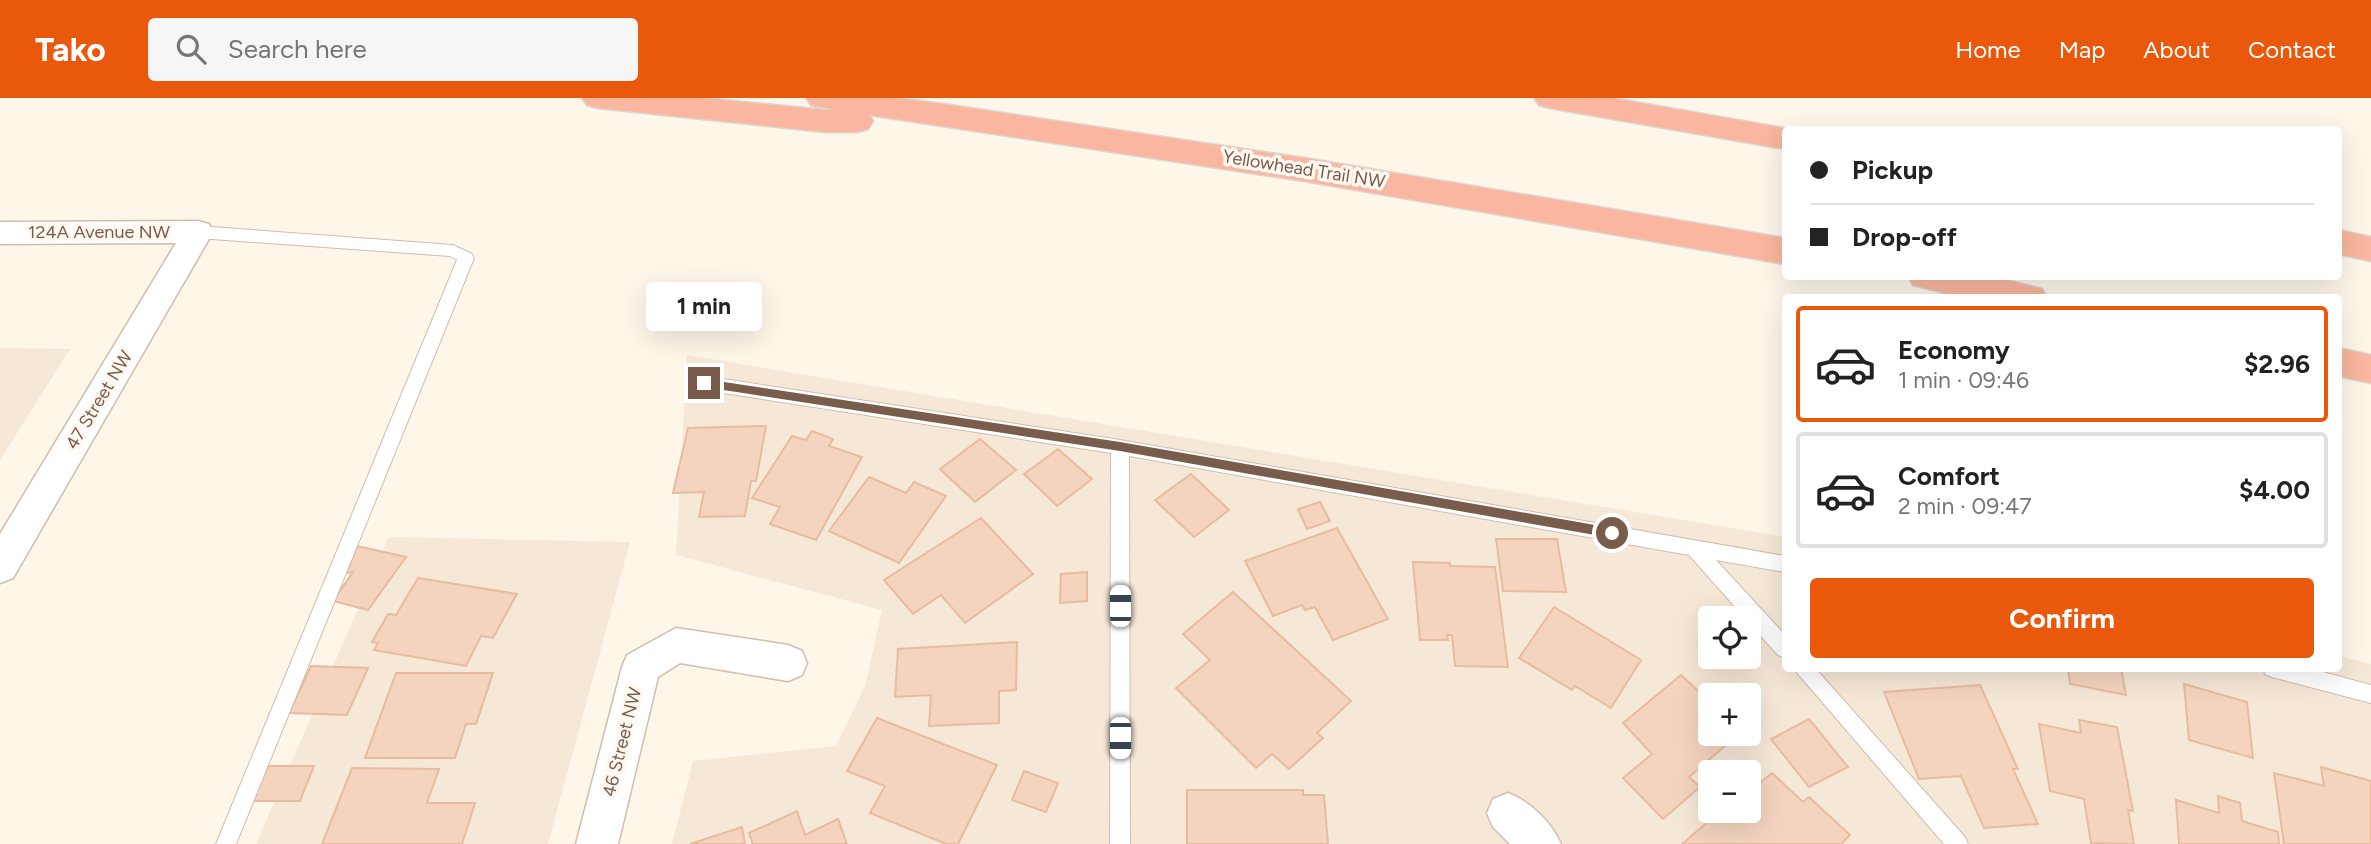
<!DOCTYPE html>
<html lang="en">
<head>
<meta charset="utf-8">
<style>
  :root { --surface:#fff; --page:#f6f6f6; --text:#222; --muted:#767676; --line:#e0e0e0; --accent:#ea580c }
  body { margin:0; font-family:Figtree,sans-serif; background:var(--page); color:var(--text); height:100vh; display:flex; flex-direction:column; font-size:26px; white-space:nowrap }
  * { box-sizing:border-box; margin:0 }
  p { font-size:23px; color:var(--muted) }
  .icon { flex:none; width:38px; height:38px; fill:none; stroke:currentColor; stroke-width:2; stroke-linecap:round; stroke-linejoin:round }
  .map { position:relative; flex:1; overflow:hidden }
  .sheet { position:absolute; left:1782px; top:196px; width:560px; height:378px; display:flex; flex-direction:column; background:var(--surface); border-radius:7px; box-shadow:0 7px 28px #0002 }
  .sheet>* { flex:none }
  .top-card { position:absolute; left:1782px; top:28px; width:560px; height:154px; border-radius:7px; box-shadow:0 7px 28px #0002; display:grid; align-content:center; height:154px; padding:0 28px; background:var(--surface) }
  .controls { position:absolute; left:1698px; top:508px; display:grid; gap:14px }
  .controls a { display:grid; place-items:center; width:63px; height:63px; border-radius:7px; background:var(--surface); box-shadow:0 7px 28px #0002; font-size:35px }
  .end { position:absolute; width:32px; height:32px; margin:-16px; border:9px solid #7a5c4b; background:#fff; box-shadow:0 0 0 4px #fff }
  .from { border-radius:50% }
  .bubble { position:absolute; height:49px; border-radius:7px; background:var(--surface); box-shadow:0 7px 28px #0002; font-size:23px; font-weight:700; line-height:49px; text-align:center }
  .car { position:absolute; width:21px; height:42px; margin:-21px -10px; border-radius:9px; box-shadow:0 0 5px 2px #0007; background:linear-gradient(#fff 24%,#345 0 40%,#fff 0 76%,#345 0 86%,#fff 0) }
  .top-card b { display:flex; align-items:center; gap:24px; height:66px; font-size:26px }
  .top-card b+b { border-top:2px solid var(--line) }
  .top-card i { width:18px; height:18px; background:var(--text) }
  ul { padding:12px 0 0; list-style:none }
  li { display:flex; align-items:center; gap:21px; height:116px; margin:0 14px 10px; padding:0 14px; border:4px solid var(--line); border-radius:7px }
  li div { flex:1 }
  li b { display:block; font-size:26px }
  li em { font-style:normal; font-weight:700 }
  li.selected { border-color:var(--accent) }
  li>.icon { width:63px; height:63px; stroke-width:1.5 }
  .action { display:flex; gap:14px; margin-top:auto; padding:14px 28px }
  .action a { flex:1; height:80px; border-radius:7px; background:var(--accent); color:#fff; font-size:28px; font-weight:700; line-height:80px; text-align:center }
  header { display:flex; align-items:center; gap:42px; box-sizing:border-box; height:98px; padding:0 35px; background:var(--accent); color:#fff }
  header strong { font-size:33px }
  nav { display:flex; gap:38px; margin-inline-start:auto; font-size:24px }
  .search { width:490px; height:63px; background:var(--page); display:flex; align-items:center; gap:18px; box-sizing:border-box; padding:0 24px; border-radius:7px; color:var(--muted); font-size:26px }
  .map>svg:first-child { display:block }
</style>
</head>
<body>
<header>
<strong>Tako</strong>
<div class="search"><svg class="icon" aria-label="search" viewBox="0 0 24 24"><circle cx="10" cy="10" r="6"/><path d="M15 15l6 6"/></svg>Search here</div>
<nav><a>Home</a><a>Map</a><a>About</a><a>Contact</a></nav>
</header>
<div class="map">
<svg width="2371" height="746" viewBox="0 0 2371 746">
  <rect width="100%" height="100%" fill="#fdf6e9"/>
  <g fill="#f6e8d7" fill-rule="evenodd">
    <polygon points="0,250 70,251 0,362"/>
    <path d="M687 257 1785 439V570H2338V558L2371 566V746H672L693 663 836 648 865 588 882 512 676 457ZM1710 520H1748V558H1710ZM1710 597H1748V635H1710ZM1710 674H1748V712H1710Z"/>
    <polygon points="389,439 630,444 548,746 256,746"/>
  </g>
  <g fill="#f4d4bf" stroke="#e8bb9f" stroke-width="2">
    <polygon points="766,328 756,383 751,383 745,418 699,419 704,394 673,395 688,330"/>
    <polygon points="812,333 833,341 829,348 862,359 816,442 770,426 780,409 752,400 792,338 806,342"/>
    <polygon points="980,341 1016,372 975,404 940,371"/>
    <polygon points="1058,351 1092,381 1057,408 1024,376"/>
    <polygon points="1191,376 1229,412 1194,439 1155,402"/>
    <polygon points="869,379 906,395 914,384 946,398 899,465 829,433"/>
    <polygon points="1320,404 1330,423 1307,431 1298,411"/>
    <polygon points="981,420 1033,476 965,525 941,497 913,516 884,482"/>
    <polygon points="1337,430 1388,521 1333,542 1315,509 1305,512 1302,507 1273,518 1245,463"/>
    <polygon points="1496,441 1557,441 1566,494 1503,493"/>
    <polygon points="357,448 406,459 368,512 333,503 353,474 347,475"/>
    <polygon points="1413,464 1450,465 1450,468 1495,469 1508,569 1455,568 1452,537 1447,537 1448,542 1420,542"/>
    <polygon points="1087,474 1087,503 1060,505 1061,476"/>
    <polygon points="418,480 517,496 493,540 481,538 466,568 374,552 378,545 372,544 388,516 396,517"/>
    <polygon points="1233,494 1351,603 1317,635 1323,640 1289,671 1272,656 1256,670 1176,590 1210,562 1183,536"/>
    <polygon points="1554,509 1641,562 1611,610 1575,588 1572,592 1519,560"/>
    <polygon points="1017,544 1016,592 999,593 999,625 929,628 931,597 895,599 898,551"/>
    <polygon points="311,568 368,570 347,617 289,615"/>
    <polygon points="2068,570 2121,570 2126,597 2070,586"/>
    <polygon points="396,575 493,575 476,626 466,626 455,660 365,660"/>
    <polygon points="1681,577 1710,604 1710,635 1740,635 1689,679 1700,689 1663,721 1623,680 1652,656 1623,625"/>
    <polygon points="2184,586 2247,604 2253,660 2189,642"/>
    <polygon points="1980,587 2018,671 2013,671 2038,726 1984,730 1961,678 1919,681 1884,594"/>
    <polygon points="877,620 997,667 958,746 946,746 870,715 885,688 847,673"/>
    <polygon points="1809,621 1848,669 1809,689 1771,641"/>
    <polygon points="2079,622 2117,629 2133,713 2128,712 2134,746 2091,745 2084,701 2050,693 2039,626 2081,635"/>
    <polygon points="268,668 314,668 300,703 253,703"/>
    <polygon points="2321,669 2371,683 2371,746 2284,746 2274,675 2324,688"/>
    <polygon points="352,670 439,671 427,705 475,705 462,746 322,746"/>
    <polygon points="1024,673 1058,685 1046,714 1012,702"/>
    <polygon points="1772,675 1803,704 1809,699 1850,737 1841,746 1682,746 1718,715 1722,719 1729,712 1748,712 1748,695"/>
    <polygon points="1187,692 1303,692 1303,697 1324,697 1328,746 1187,746"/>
    <polygon points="2218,698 2240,705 2242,723 2278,734 2279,746 2179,746 2176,702 2219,715"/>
    <polygon points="797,713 805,737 838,721 847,746 753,746 749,735"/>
    <polygon points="742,729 745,746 690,746"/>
  </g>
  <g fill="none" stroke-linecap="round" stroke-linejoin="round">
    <g stroke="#d1bdad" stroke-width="2">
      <g id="service">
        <polygon points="198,128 453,147 472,156 474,160 236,746 216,746 457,162 450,158 198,140 190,134"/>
        <polygon points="704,278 1120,342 1785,458 1785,474 1716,462 1785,537 1785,560 1778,557 1748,524 1748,520 1745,520 1689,457 1129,358 1130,746 1110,746 1111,355 704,292 698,290 696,285 698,280"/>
        <polygon points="1793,570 1815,570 1965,739 1968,746 1944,746"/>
        <polygon points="2263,570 2308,570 2371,587 2371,605 2272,579 2265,576"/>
      </g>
    </g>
    <g stroke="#d1bdad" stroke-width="3">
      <g id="minor">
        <polygon points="198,123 209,126 213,134 13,480 0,485 0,436 176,145 0,146 0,124"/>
        <polygon points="676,530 788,547 802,553 807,565 802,577 788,583 680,565 658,579 618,746 576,746 622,569 627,557"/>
        <path d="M1508 695C1531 704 1551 724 1561 746H1510L1493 729 1487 715 1493 701Z"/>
      </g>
    </g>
    <g stroke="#dcd5d0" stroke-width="3">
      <g id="motorway">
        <polygon points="582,0 702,0 825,12 836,12 811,7 806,0 897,0 943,6 1304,60 1785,140 1785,166 1304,83 869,17 873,23 868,31 857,34 825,34 598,10 587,7"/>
        <polygon points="1534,0 1612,0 1794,32 1785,32 1785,51 1550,10 1539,7"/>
        <polygon points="2338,132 2371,139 2371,163 2338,156"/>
        <polygon points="1908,178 1990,178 2042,191 2047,200 1965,200 1913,187"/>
        <polygon points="2338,250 2371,257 2371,285 2338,278"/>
      </g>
    </g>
    <use href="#service" fill="#fff" fill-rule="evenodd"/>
    <use href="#minor" fill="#fff" fill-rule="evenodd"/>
    <use href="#motorway" fill="#fab69e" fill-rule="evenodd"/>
  </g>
  <polygon fill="#7a5c4b" points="704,281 1120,344 1612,430 1618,435 1612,440 1120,353 704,289 698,285"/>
  <g text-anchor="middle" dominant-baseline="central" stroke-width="7" stroke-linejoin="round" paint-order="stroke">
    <g font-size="18" fill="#7a5c4b" stroke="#fff9f1">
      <text transform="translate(1304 71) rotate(9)">Yellowhead Trail NW</text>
      <text x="99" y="134">124A Avenue NW</text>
      <text transform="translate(99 302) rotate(-59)">47 Street NW</text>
      <text transform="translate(622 644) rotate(-76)">46 Street NW</text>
    </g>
  </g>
</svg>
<div class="controls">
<a><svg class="icon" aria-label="locate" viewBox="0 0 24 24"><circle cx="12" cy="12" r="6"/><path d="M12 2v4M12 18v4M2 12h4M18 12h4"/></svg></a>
<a>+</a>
<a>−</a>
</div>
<i class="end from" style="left:1612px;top:435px"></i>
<i class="end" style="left:704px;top:285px"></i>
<div class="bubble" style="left:646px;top:184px;width:116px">1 min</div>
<i class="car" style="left:1120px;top:508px;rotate:0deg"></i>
<i class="car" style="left:1120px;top:640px;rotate:180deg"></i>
<div class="top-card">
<b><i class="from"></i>Pickup</b>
<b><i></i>Drop-off</b>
</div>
<section class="sheet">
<ul>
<li class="selected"><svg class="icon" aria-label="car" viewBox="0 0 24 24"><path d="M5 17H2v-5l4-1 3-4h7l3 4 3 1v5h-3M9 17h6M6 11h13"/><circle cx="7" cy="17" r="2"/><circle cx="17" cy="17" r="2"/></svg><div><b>Economy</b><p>1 min · 09:46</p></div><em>$2.96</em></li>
<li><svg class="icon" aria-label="car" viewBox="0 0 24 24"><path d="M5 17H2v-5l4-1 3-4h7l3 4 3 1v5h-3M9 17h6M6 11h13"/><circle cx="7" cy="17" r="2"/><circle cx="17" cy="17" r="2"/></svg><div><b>Comfort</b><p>2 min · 09:47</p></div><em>$4.00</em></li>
</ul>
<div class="action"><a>Confirm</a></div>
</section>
</div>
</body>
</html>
